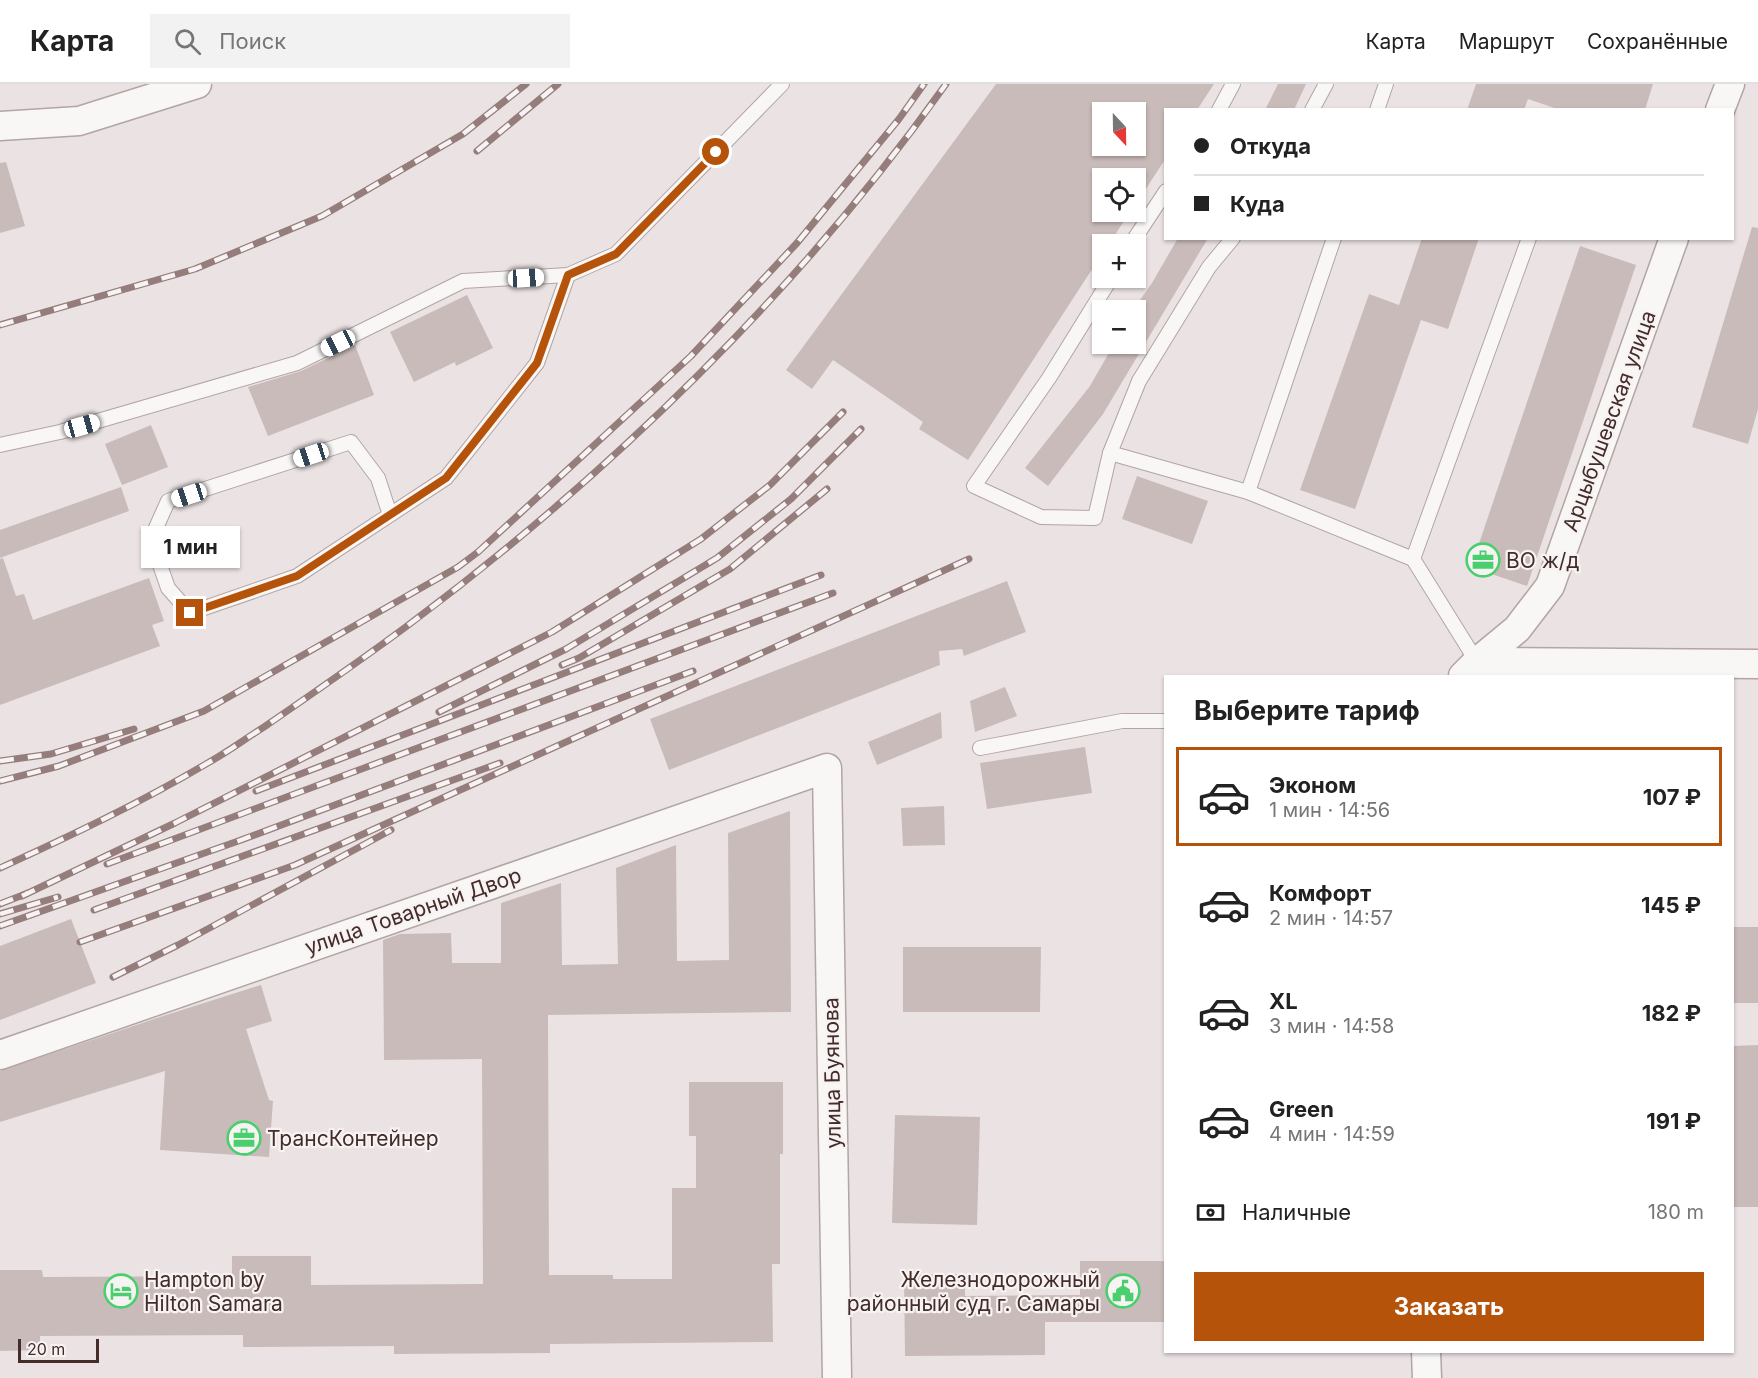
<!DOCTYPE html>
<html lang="ru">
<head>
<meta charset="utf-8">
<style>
  :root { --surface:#fff; --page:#f2f2f2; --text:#222; --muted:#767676; --line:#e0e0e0; --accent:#b45309 }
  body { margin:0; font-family:Inter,sans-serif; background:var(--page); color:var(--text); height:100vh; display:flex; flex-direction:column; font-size:22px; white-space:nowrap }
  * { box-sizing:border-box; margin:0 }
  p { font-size:20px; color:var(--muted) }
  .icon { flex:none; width:33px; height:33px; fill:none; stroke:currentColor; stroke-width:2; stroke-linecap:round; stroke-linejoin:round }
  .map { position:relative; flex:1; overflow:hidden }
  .sheet { position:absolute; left:1164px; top:591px; width:570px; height:678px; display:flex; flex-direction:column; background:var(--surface); border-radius:0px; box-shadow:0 2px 4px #0004 }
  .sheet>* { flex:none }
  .guide { position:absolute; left:1164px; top:24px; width:570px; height:132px; border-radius:0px; box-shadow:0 2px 4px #0004; display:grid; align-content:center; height:132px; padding:0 30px; background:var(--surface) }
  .needle { width:39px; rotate:158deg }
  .controls { position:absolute; left:1092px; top:18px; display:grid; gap:12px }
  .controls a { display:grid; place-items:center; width:54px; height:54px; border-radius:0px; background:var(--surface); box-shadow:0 2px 4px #0004; font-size:30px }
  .scale { position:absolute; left:18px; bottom:15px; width:81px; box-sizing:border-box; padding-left:6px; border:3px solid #442c2a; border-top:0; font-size:16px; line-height:21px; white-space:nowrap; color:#442c2a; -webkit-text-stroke:4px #f8f3f3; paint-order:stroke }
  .end { position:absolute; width:27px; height:27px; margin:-14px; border:8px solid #b45309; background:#fff; box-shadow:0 0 0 3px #fff }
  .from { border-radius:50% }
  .bubble { position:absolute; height:42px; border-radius:0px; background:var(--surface); box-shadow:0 2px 4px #0004; font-size:20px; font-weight:700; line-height:42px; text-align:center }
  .car { position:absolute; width:18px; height:36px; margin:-18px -9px; border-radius:8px; box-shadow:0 0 4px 2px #0007; background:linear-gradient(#fff 24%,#345 0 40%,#fff 0 76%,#345 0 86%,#fff 0) }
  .guide b { display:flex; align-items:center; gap:21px; height:57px; font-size:22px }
  .guide b+b { border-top:2px solid var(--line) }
  .guide i { width:15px; height:15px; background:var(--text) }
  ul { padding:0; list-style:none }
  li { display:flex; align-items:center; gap:18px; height:99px; margin:0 12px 9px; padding:0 18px; border:3px solid transparent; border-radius:0px }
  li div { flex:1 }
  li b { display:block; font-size:22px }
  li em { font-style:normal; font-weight:700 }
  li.active { border-color:var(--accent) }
  li>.icon { width:54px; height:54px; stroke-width:1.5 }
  h2 { padding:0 30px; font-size:27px; line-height:72px }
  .pay { display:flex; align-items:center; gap:15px; height:66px; padding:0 30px; font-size:22px }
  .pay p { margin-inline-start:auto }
  .primary-button { display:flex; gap:12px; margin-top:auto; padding:12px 30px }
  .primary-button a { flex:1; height:69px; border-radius:0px; background:var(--accent); color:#fff; font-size:24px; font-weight:700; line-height:69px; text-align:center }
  header { display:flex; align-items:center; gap:36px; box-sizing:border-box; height:84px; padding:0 30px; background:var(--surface); border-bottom:2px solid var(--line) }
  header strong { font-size:28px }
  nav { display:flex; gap:33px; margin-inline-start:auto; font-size:21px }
  .search { width:420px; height:54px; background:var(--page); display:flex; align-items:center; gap:15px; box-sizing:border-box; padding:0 21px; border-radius:0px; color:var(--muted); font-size:22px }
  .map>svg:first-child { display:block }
</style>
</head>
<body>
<header>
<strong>Карта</strong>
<div class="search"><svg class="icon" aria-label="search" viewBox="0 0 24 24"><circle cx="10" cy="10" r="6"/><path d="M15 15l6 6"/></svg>Поиск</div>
<nav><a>Карта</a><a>Маршрут</a><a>Сохранённые</a></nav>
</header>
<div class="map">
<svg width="1758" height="1294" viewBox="0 0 1758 1294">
  <rect width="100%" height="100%" fill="#ebe3e3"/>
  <g fill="#c9bbba" fill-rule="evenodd">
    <path d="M996 0H1214L1197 26H1166V74L1136 120V94H1102V128H1130L1109 160H1102V170L968 376 919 345 923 338 833 276 812 305 786 286ZM1102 28H1136V62H1102Z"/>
    <polygon points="1278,0 1306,0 1294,26 1265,26"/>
    <polygon points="1476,0 1653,0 1645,26 1560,26 1528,15 1524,26 1467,26"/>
    <polygon points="6,78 25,142 0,149 0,79"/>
    <polygon points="1752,143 1758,144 1758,325 1748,360 1692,343"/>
    <polygon points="1178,154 1208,154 1103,330 1048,402 1025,384 1090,302 1114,260 1136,260 1136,226 1133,226 1152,199"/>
    <polygon points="1422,154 1479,154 1448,245 1421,236 1355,425 1300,406 1369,210 1399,221"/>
    <polygon points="1580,162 1636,181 1527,502 1471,483"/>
    <polygon points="467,211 493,264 456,282 455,278 414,298 390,248"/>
    <polygon points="355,261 374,311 268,352 248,303 301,287"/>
    <polygon points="151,341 168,383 122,401 105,360"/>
    <polygon points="1137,392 1208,417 1192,460 1122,435"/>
    <polygon points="121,403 129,427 0,474 0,446"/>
    <polygon points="3,474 16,512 24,510 33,536 149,494 164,537 152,541 160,562 0,621 0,475"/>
    <polygon points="1007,497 1026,548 964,572 962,565 939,567 940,581 669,686 650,635"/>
    <polygon points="1005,603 1017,632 975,648 970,617"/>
    <polygon points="941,628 942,654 877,681 868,658"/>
    <polygon points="1085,663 1092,709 987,725 980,679"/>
    <polygon points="944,722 945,761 903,762 901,724"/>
    <polygon points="790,727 791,928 548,931 549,1191 613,1191 613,1195 672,1195 672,1104 696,1104 696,1052 689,1052 689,998 783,998 783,1070 780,1070 780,1180 772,1180 773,1258 550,1260 550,1269 394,1270 394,1262 243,1263 243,1251 40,1252 40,1266 0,1267 0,1186 42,1186 43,1193 232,1192 232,1172 311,1172 311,1201 483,1200 482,975 384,976 383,856 400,850 451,849 452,879 501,879 501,819 561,799 562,881 618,880 616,784 676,761 677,877 729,876 728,749"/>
    <polygon points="71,835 96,899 0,936 0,862"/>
    <rect x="1732" y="843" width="26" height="76"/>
    <polygon points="903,863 1041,863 1040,928 903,928"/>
    <polygon points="261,901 272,937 246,945 269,1016 273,1017 269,1073 160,1066 165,987 0,1038 0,987 163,932"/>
    <polygon points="1758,961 1758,1123 1732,1123 1732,962"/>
    <polygon points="895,1031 980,1033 977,1141 892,1139"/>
    <polygon points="1080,1177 1166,1177 1166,1238 1045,1238 1045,1271 905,1272 904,1191 965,1190 965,1212 1080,1211"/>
  </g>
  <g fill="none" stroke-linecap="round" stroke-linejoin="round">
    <g stroke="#b2a5a4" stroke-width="16">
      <g id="lane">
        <polyline points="1219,26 1233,0"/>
        <polyline points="1312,26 1326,0"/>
        <polyline points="1377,26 1386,0"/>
        <polyline points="1131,160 1166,107"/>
        <polyline points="1111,194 1049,294 974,402 1041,433 1095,434 1110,369 1139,297 1209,183 1233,154"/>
        <polyline points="0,361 60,348 297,279 463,197 568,191 616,170 782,0"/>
        <polyline points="1110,369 1248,408 1413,475 1477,578"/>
        <polyline points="1248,408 1334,154"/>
        <polyline points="390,431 378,394 351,358 168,417 151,455 168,504 190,529 297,492 446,394 537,279 568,191"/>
        <polyline points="1413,475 1529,154"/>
        <polyline points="980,664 1122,637 1166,637"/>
      </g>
    </g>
    <g stroke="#b2a5a4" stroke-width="31">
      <g id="street">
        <polyline points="1720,26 1730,0"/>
        <polyline points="0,42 79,37 197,0"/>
        <polyline points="1477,578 1758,580"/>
        <polyline points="1463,592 1477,578 1517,545 1550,502 1674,154"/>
        <polyline points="0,971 827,684 837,1294"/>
        <polyline points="1426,1268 1427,1294"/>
      </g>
    </g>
    <use href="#lane" stroke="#f9f6f6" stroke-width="14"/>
    <use href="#street" stroke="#f9f6f6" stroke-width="28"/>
    <g stroke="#957d7c" stroke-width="7">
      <g id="rail">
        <polyline points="477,67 558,0"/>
        <polyline points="0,241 195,185 322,132 463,50 526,0"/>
        <polyline points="562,581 579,574 730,485 827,405"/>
        <polyline points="439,628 566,565 717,474 791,415 861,345"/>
        <polyline points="0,677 51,670 134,645"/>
        <polyline points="0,697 59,682 204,627 458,483 478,468 691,272 797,159 899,35 924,0"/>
        <polyline points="256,707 821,491"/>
        <polyline points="107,780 833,509"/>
        <path d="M0 784C70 752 140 719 206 680 226 669 245 655 264 643 312 610 360 577 407 542 609 391 799 207 946 0"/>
        <polyline points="22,812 175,739 552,548 701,455 770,401 843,328"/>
        <polyline points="0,820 28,809"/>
        <polyline points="94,826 500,679"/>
        <polyline points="0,830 58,813"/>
        <polyline points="0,842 241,756 693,587"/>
        <polyline points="80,858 295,781 969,475"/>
        <polyline points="113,893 178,861 391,746"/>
      </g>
    </g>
    <use href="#rail" stroke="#f8f3f3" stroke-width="4.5" stroke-dasharray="14" stroke-linecap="butt"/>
  </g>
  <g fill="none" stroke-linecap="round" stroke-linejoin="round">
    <polyline stroke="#b45309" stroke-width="8" points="190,529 297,492 446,394 537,279 568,191 616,170 716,68"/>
  </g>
  <defs>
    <g id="office-ring" transform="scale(1.725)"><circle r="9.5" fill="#f8f3f3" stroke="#49cf6e" stroke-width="1.5"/><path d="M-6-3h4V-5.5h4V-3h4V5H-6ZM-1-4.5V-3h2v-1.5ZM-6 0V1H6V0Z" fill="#49cf6e"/></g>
    <g id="hotel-ring" transform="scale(1.725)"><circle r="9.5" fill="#f8f3f3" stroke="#49cf6e" stroke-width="1.5"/><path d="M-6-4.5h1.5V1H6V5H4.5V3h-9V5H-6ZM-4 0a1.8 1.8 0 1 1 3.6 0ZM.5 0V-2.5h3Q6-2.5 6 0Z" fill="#49cf6e"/></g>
    <g id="civic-ring" transform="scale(1.725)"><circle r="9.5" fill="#f8f3f3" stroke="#49cf6e" stroke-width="1.5"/><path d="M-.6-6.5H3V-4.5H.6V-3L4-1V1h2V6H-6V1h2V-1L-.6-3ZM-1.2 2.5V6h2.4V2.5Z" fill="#49cf6e"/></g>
  </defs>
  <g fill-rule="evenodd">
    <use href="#office-ring" x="1483" y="476"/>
    <use href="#office-ring" x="244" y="1054"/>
    <use href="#hotel-ring" x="121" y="1207"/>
    <use href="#civic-ring" x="1123" y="1207"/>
  </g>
  <g text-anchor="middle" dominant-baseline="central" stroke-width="4.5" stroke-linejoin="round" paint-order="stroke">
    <g font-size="21" fill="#442c2a" stroke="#f8f3f3">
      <text transform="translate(1609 337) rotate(-70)">Арцыбушевская улица</text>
      <text transform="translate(413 827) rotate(-19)">улица Товарный Двор</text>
      <text transform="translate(832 989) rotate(-91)">улица Буянова</text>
    </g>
    <g font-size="21" fill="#442c2a" stroke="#f8f3f3" text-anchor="start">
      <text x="1506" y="476">ВО ж/д</text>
      <text x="267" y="1054">ТрансКонтейнер</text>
      <text x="144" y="1195">Hampton by<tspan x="144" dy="24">Hilton Samara</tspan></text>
      <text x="1100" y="1195" text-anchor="end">Железнодорожный<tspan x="1100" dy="24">районный суд г. Самары</tspan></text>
    </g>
  </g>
</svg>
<div class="controls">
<a><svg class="needle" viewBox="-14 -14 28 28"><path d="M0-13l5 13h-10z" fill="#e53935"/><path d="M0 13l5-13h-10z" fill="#767676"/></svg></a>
<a><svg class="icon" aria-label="locate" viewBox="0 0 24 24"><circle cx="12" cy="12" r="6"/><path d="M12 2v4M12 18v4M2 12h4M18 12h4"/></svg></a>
<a>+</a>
<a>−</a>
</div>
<div class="scale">20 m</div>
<i class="end from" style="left:716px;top:68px"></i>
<i class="end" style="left:190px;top:529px"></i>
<div class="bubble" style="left:141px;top:442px;width:99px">1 мин</div>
<i class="car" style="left:526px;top:194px;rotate:87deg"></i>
<i class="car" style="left:338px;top:259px;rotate:244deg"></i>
<i class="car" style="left:82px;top:342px;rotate:74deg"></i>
<i class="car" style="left:311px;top:371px;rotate:252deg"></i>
<i class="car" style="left:189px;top:411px;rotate:252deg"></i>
<div class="guide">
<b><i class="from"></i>Откуда</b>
<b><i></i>Куда</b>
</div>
<section class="sheet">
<h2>Выберите тариф</h2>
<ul>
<li class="active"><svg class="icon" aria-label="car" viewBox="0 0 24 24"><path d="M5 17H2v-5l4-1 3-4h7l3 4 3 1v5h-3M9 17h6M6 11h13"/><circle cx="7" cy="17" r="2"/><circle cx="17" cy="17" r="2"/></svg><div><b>Эконом</b><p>1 мин · 14:56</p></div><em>107 ₽</em></li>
<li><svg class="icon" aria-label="car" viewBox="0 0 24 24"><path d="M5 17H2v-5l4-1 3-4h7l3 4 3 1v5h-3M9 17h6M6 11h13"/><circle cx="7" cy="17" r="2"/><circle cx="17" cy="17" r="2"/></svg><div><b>Комфорт</b><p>2 мин · 14:57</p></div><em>145 ₽</em></li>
<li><svg class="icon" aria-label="car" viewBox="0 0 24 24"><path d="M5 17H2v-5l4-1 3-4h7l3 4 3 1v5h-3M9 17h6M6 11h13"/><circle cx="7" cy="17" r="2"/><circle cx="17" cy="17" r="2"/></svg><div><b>XL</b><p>3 мин · 14:58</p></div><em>182 ₽</em></li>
<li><svg class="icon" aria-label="car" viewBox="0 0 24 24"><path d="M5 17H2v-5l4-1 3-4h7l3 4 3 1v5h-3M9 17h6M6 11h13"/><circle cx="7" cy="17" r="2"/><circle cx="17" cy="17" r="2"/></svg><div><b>Green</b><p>4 мин · 14:59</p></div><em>191 ₽</em></li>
</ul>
<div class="pay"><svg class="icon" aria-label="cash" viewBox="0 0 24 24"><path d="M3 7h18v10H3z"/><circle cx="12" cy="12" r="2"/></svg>Наличные<p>180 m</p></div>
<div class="primary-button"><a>Заказать</a></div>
</section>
</div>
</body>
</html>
